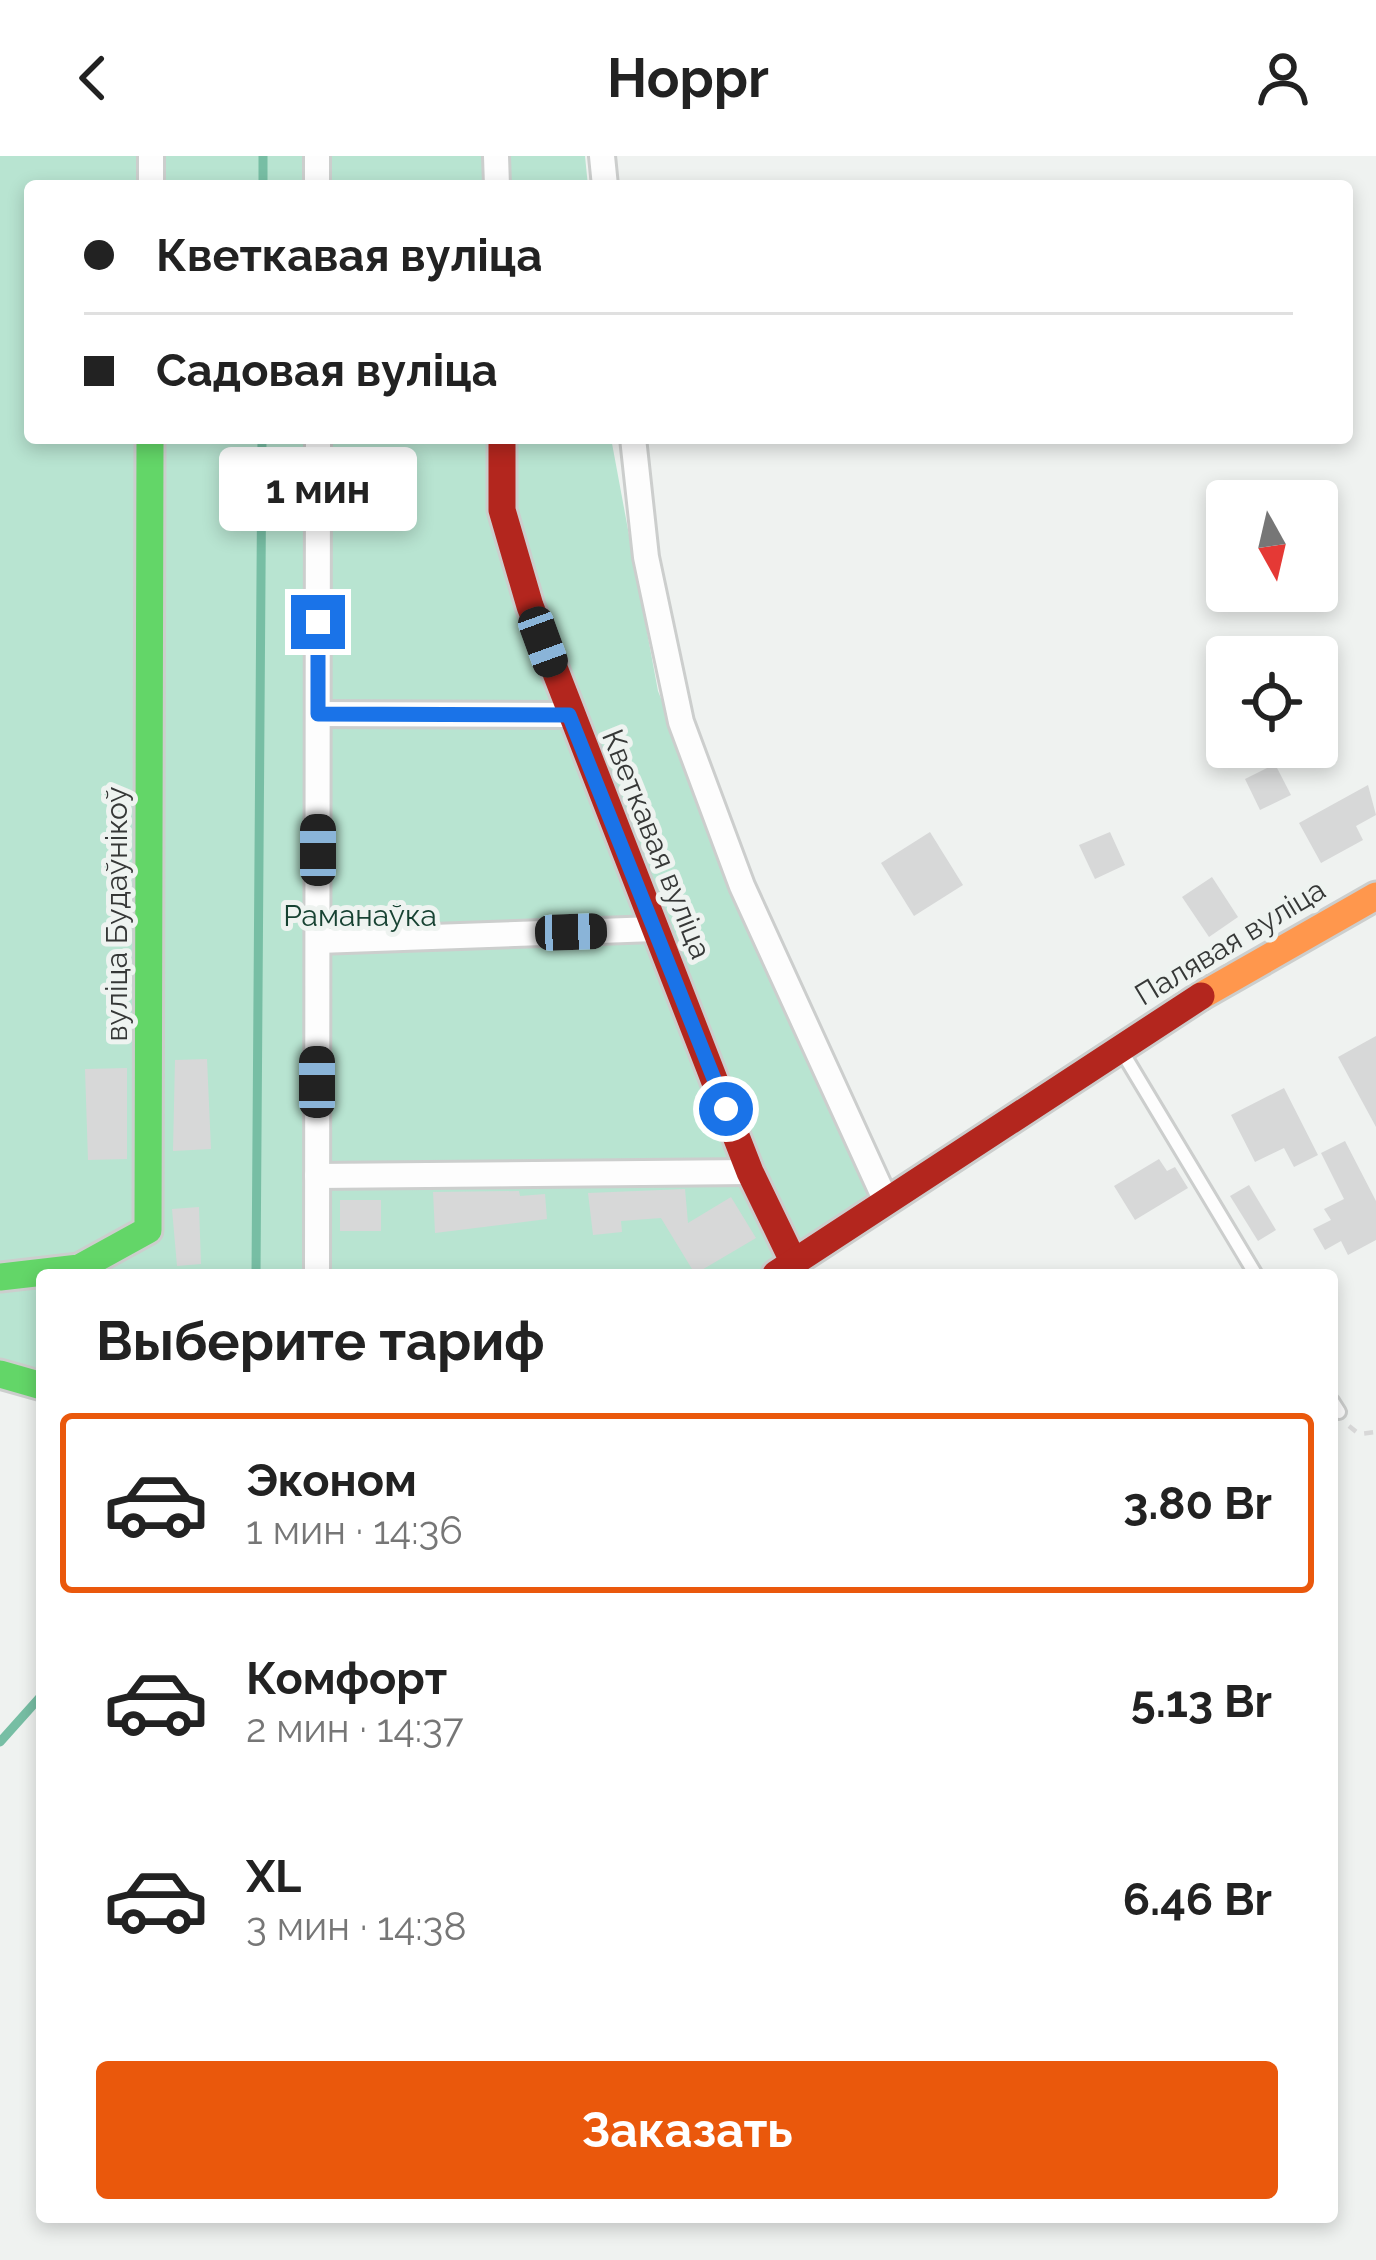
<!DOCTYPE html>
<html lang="ru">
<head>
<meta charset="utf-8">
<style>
  :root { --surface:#fff; --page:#f6f6f6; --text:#222; --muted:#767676; --line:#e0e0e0; --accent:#ea580c }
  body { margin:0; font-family:Raleway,sans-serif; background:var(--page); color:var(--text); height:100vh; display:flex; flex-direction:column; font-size:45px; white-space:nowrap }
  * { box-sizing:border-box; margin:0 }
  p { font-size:39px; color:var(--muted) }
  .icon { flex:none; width:66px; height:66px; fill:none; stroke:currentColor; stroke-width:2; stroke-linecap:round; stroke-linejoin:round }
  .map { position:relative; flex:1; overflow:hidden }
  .drawer { position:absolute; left:36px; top:1113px; width:1302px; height:954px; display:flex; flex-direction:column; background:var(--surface); border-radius:12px; box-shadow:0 6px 18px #0003 }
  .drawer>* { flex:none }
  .guide { position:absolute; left:24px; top:24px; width:1329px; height:264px; border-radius:12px; box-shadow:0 6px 18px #0003; display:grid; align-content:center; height:264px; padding:0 60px; background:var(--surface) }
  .needle { width:78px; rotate:172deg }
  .tools { position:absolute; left:1206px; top:324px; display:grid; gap:24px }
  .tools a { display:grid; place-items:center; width:132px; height:132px; border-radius:12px; background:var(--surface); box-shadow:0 6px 18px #0003; font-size:60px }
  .end { position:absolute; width:54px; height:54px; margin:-27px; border:15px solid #1a73e8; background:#fff; box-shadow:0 0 0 6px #fff }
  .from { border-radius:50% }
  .bubble { position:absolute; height:84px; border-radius:12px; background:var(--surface); box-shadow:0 6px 18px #0003; font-size:39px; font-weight:700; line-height:84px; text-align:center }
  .car { position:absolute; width:36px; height:72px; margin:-36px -18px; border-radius:15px; box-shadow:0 0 9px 3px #0007; background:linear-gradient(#222 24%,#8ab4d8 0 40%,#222 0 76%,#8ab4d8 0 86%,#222 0) }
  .guide b { display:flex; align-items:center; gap:42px; height:114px; font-size:45px }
  .guide b+b { border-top:3px solid var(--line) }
  .guide i { width:30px; height:30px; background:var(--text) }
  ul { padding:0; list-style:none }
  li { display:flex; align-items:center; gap:36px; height:180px; margin:0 24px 18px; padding:0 36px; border:6px solid transparent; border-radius:12px }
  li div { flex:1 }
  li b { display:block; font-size:45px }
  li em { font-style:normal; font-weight:700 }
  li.on { border-color:var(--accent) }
  li>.icon { width:108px; height:108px; stroke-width:1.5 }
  h2 { padding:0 60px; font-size:54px; line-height:144px }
  .action { display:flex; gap:24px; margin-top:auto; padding:24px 60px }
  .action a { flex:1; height:138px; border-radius:12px; background:var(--accent); color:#fff; font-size:48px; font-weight:700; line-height:138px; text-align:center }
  header { display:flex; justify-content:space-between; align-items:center; height:156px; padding:0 60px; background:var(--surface); font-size:54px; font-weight:700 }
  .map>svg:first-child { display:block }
</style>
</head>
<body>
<header><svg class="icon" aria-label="back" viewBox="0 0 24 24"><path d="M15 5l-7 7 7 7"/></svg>Hoppr<svg class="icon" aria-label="person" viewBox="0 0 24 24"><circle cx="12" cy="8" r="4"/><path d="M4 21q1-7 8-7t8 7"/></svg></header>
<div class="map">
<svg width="1376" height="2104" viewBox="0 0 1376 2104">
  <rect width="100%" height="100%" fill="#eff2f0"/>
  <polygon fill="#b8e4d1" points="0,0 585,0 588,30 30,30 30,282 611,282 658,535 794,877 885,1043 774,1119 42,1119 42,1227 0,1217"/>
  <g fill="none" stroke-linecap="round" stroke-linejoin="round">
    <g stroke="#77bea4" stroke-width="9">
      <polyline points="263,30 263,0"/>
      <polyline points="256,1119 262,282"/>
      <polyline points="0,1586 42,1539"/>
    </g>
  </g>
  <g fill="#d7d8d8">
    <polygon points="1275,608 1291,639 1260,654 1245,623"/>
    <polygon points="1368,629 1376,659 1356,670 1363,684 1321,707 1299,667"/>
    <polygon points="930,676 963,729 914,760 881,707"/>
    <polygon points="1110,676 1125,709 1095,723 1079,689"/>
    <polygon points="1212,721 1238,761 1209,781 1182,741"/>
    <polygon points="1376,880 1376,971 1338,901"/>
    <polygon points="207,903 211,993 173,995 175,904"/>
    <polygon points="127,912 127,1003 88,1004 85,913"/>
    <polygon points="1284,932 1318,999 1294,1011 1284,992 1255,1006 1231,959"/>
    <polygon points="1345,985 1376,1045 1376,1084 1348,1099 1341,1085 1325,1094 1313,1073 1331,1064 1324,1053 1344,1043 1321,997"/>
    <polygon points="1159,1003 1167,1015 1175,1011 1188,1032 1135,1064 1114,1030"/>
    <polygon points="1249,1029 1276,1074 1258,1085 1230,1040"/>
    <polygon points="685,1033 688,1067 731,1041 756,1082 695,1118 661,1062 621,1065 622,1076 593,1079 588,1037"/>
    <polygon points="519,1035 520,1040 545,1038 547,1063 435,1077 433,1036"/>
    <rect x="340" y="1044" width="41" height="31"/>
    <polygon points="199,1051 201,1108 177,1110 172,1053"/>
  </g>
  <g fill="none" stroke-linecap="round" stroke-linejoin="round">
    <g stroke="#cccecd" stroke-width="18">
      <g id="lane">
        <polyline points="1121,894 1256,1119"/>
        <polyline points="1332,1245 1339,1256"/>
      </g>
    </g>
    <g stroke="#cccecd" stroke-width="30">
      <g id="street">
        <polyline points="317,0 317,30"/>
        <polyline points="496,0 497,30"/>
        <polyline points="602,0 605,30"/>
        <polyline points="151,30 151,0"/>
        <polyline points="633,282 646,401 681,566 742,730 885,1043"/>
        <polyline points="318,558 569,559"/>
        <polyline points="318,785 655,773"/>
        <polyline points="317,1020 750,1016"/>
        <polyline points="317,1119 318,282"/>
      </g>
    </g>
    <g stroke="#cccecd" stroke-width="33">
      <g id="fast">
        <polyline points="0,1121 79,1112 148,1074 150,282"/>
        <polyline points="0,1218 42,1230"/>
      </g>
    </g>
    <g stroke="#cccecd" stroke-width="33">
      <polyline id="slow" points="1201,840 1376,740"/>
    </g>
    <g stroke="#cccecd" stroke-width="33">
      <g id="jam">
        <polyline points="502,282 502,354 530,450 750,1016 794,1107"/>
        <polyline points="776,1118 1201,840"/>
      </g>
    </g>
    <polyline stroke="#d8d8d8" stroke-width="4.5" stroke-dasharray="9 9" stroke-linecap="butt" points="1349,1270 1359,1278 1376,1276"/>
    <use href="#lane" stroke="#fdfdfd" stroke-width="12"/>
    <use href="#street" stroke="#fdfdfd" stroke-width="24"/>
    <use href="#fast" stroke="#63d668" stroke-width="27"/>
    <use href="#slow" stroke="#ff974d" stroke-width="27"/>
    <use href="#jam" stroke="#b3261e" stroke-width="27"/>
  </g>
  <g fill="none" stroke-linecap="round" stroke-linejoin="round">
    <polyline stroke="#1a73e8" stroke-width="15" points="318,466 318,558 569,559 726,953"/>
  </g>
  <g text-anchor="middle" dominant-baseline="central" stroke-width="10" stroke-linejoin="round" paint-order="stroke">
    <g font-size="30" fill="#363837" stroke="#eef3f0">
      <text transform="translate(657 688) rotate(68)">Кветкавая вуліца</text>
      <text transform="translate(116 758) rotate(-90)">вуліца Будаўнікоў</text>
      <text transform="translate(1230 786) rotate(-31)">Палявая вуліца</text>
    </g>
    <g font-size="30" fill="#174232" stroke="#eef3f0">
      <text x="360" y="759">Раманаўка</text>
    </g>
  </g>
</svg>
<div class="tools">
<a><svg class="needle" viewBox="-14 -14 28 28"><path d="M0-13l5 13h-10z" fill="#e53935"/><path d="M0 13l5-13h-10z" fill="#767676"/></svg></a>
<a><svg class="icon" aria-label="locate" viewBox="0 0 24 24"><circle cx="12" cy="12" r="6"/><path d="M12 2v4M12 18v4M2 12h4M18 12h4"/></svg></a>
</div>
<i class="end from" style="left:726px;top:953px"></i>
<i class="end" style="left:318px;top:466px"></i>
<div class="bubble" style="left:219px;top:291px;width:198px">1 мин</div>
<i class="car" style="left:543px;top:486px;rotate:160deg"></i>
<i class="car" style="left:318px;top:694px;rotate:0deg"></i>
<i class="car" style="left:571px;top:776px;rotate:88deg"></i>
<i class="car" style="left:317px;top:926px;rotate:0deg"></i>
<div class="guide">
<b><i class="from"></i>Кветкавая вуліца</b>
<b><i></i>Садовая вуліца</b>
</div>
<section class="drawer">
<h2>Выберите тариф</h2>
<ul>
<li class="on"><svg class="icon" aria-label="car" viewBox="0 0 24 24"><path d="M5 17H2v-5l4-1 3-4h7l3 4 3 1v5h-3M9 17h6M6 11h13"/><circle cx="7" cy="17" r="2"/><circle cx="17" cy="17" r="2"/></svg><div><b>Эконом</b><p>1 мин · 14:36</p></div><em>3.80 Br</em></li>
<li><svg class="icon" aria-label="car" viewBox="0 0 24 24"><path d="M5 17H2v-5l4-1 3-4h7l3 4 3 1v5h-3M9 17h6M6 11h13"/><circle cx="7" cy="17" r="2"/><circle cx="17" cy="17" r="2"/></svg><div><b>Комфорт</b><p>2 мин · 14:37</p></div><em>5.13 Br</em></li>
<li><svg class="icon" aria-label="car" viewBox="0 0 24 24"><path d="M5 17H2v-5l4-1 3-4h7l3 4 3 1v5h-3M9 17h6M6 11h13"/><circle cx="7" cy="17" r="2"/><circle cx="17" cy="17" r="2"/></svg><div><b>XL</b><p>3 мин · 14:38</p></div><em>6.46 Br</em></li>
</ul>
<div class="action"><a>Заказать</a></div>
</section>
</div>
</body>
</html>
